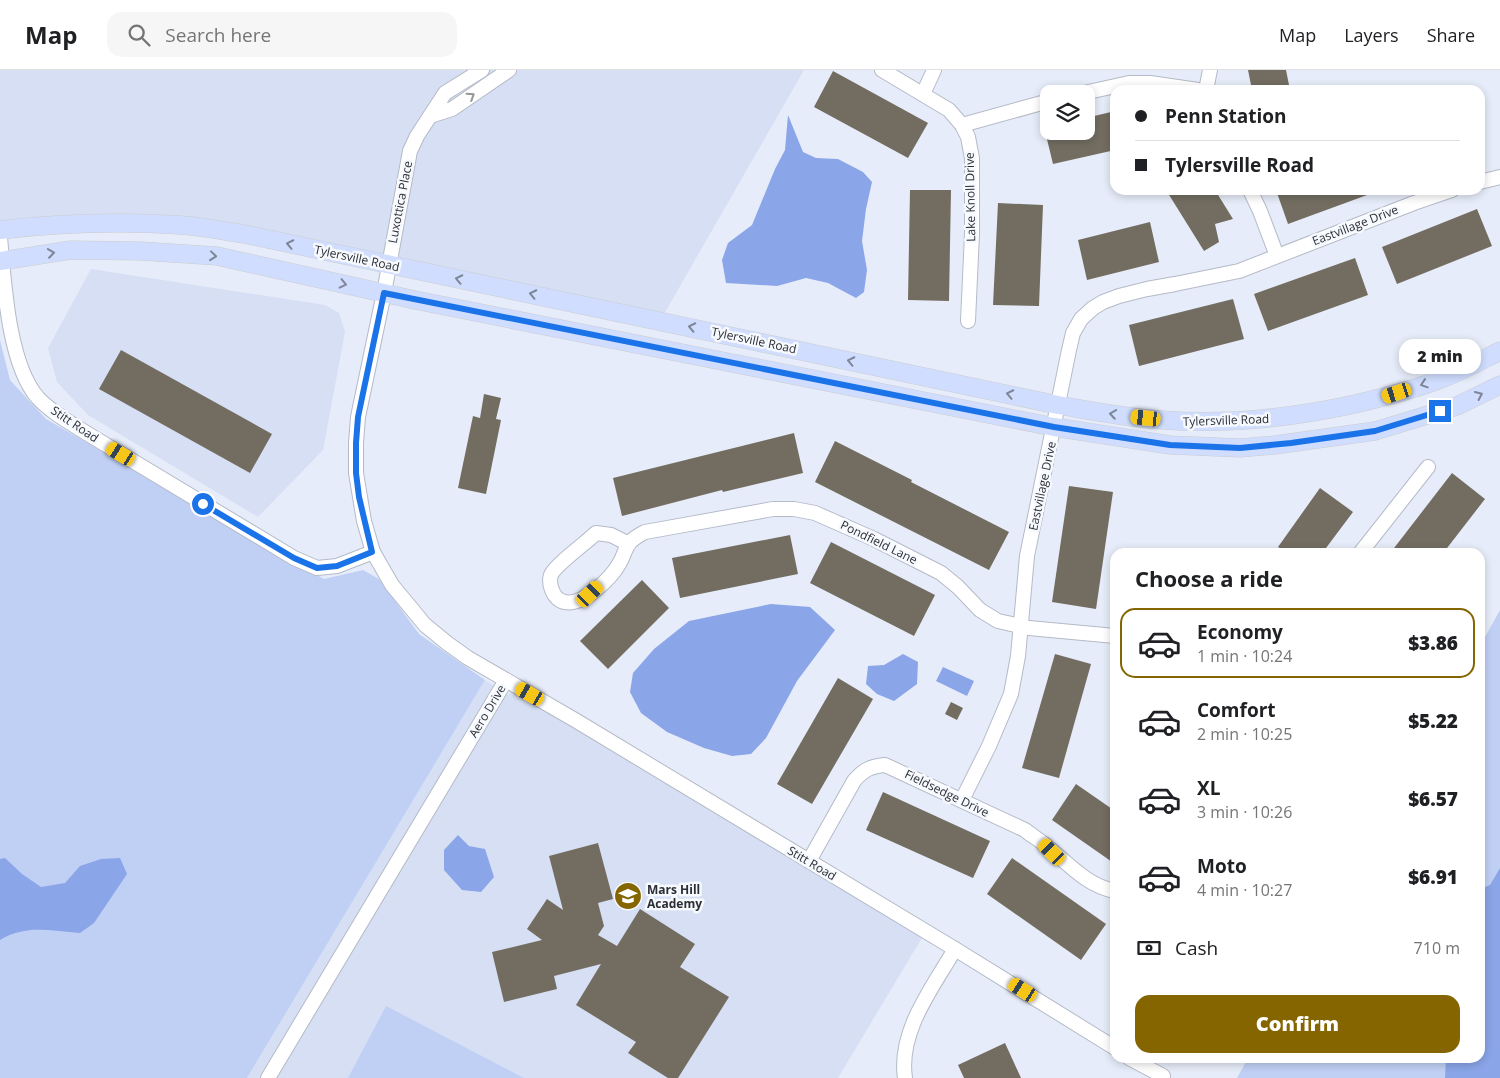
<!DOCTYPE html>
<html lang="en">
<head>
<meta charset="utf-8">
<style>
  :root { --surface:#fff; --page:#f6f6f6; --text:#202124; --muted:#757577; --line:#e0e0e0; --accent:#856500 }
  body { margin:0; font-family:"Open Sans",sans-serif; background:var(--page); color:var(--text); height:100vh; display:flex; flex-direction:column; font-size:19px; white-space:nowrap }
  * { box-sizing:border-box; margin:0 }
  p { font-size:16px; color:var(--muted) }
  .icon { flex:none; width:28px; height:28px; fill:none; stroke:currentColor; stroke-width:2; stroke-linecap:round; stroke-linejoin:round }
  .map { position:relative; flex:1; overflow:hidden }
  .details { position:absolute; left:1110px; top:478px; width:375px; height:515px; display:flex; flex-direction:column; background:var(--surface); border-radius:15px; box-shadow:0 2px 8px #0003 }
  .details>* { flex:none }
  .guide { position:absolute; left:1110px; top:15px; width:375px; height:110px; border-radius:15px; box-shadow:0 2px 8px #0003; display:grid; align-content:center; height:110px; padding:0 25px; background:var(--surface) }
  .controls { position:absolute; left:1040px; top:15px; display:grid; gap:10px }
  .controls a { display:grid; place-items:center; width:55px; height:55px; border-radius:10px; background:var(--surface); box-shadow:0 2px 8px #0003; font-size:25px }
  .end { position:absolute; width:22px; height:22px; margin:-11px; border:6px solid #1a73e8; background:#fff; box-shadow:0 0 0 2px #fff }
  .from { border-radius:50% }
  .bubble { position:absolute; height:35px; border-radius:15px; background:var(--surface); box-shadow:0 2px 8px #0003; font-size:16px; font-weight:800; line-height:35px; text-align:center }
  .car { position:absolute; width:15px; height:30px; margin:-15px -8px; border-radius:6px; box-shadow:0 0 4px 1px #0007; background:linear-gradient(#f5c518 24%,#345 0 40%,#f5c518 0 76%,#345 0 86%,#f5c518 0) }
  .guide b { display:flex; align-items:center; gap:18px; height:48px; font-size:19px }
  .guide b+b { border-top:1px solid var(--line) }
  .guide i { width:12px; height:12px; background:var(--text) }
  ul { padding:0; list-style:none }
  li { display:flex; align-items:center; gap:15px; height:70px; margin:0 10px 8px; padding:0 15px; border:2px solid transparent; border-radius:15px }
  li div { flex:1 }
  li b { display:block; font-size:19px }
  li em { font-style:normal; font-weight:800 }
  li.active { border-color:var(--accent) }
  li>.icon { width:45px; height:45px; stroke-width:1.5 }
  h2 { padding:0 25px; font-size:22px; line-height:60px }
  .pay { display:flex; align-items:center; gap:12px; height:55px; padding:0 25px; font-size:19px }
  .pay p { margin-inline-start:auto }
  .primary-button { display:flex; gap:10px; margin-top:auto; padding:10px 25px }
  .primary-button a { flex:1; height:58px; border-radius:15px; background:var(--accent); color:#fff; font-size:20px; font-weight:800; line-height:58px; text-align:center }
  header { display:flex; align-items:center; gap:30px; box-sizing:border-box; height:70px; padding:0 25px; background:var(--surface); border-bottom:1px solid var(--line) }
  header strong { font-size:24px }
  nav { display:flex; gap:28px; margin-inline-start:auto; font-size:18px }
  .search { width:350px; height:45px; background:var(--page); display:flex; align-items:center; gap:12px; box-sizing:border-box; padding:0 18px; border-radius:15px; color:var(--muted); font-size:19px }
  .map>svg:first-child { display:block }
</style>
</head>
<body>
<header>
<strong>Map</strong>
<div class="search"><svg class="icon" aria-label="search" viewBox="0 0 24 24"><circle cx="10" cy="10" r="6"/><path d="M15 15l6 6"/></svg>Search here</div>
<nav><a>Map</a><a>Layers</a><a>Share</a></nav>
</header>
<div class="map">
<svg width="1500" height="1008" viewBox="0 0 1500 1008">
  <rect width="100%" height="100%" fill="#e6ecf9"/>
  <g fill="#d6dff3">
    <polygon points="0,0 804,0 660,251 181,155 0,160"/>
    <polygon points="91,199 325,235 339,243 345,262 323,380 258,447 88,345 57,312 48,278"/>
    <polygon points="485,610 508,625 515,615 926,861 838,1008 247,1008"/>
  </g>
  <g fill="#c0d0f5">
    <polygon points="0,270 10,310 46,349 324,509 363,500 379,509 419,564 485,610 247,1008 0,1008"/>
    <polygon points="1500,540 1500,1008 1237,1008 1248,988 1480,988 1480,576"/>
    <polygon points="386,936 524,1008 348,1008"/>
  </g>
  <g fill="#8aa5e8">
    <polygon points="788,45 803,82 816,88 838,89 863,102 872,112 866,139 862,171 867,200 864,222 856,228 828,213 806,208 777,216 726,213 722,190 728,173 752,155 775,99 785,80"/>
    <polygon points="771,534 810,537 835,560 797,611 766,668 751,684 732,686 704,678 667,662 641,643 630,622 633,603 654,579 689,551"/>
    <polygon points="903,584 918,592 917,614 894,631 877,624 866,614 868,596 884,595"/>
    <polygon points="943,597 974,611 967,626 936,611"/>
    <polygon points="458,765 469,776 485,779 494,807 481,822 462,820 444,800 444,780"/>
    <path d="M5 788 22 804 41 817 65 813 80 796 101 789 120 788 127 804 94 853 80 863C51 861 26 854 0 870V789Z"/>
    <polygon points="1500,798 1500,1008 1445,1008 1446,988 1480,988 1480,819 1490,815"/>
  </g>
  <g fill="#736d61">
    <polygon points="1248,0 1286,0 1290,20 1252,20"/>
    <polygon points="833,1 928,53 908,88 814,37"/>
    <polygon points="1115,41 1115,80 1053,94 1045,61 1086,61 1086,48"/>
    <polygon points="910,120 951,120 949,231 908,230"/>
    <polygon points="1166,120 1215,120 1233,149 1215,154 1219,172 1204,181"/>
    <polygon points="1276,120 1377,120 1378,121 1288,154"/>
    <polygon points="998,133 1043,135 1039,236 993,235"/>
    <polygon points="1477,139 1492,176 1397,214 1382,177"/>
    <polygon points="1150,152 1159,192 1087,210 1078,170"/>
    <polygon points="1355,188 1368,225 1268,261 1254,224"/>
    <polygon points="1233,229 1244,269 1139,296 1129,255"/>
    <polygon points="121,280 272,364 250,403 99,319"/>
    <polygon points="484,324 501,328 496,349 501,350 486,424 458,418 473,346 480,348"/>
    <polygon points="794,363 803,403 723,422 722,420 622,446 613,408"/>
    <polygon points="835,371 912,410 911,412 1009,462 989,500 815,412"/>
    <polygon points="1452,403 1485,429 1444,482 1391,482"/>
    <polygon points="1069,416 1113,422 1096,539 1052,532"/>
    <polygon points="1320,418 1353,442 1323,482 1286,482 1278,477"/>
    <polygon points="790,465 798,504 680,528 672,488"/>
    <polygon points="831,472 935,525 914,566 810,513"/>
    <polygon points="642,510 669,538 608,599 580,571"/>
    <polygon points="1055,584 1091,594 1059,708 1022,698"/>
    <polygon points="838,608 873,629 812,734 777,714"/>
    <polygon points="951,632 963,638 957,650 945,644"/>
    <polygon points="1076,714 1115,741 1115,794 1052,750"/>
    <polygon points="883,722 990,771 973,808 866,760"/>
    <polygon points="598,773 613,829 598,833 604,856 598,865 617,876 640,839 695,874 680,897 729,927 678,1008 668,1008 628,983 636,972 576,935 601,894 554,906 557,919 504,932 492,882 542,870 527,859 547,829 563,840 549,786"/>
    <polygon points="1012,788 1106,854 1081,890 987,824"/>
    <polygon points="1005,973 1021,1008 964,1008 958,995"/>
  </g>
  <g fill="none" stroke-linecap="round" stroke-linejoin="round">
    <g stroke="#b4bac7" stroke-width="16">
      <g id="minor">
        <polyline points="482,0 445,23 417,66 410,81 384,223 358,347 356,373 356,403 364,451 373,482 392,515 425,555 447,573 468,588 575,650 955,879 1115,978"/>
        <polyline points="882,0 949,40 962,55 968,67 972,88 972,164 968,251"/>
        <polyline points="1206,20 1210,0"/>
        <polyline points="923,24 934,0"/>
        <polyline points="1079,24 1129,13 1150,13 1198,20"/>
        <polyline points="430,46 452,39 509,0"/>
        <polyline points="962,55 1049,31"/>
        <polyline points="1480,112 1500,107"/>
        <polyline points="1250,120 1260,141 1277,186"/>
        <path d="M0 167C4 211 8 294 38 328 52 343 71 353 88 364L294 488 317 498 337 496 373 482"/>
        <path d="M629 474 611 465 596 463C586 473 555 495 551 505 549 511 550 515 552 520 554 526 559 531 565 532 583 536 611 508 619 494 623 488 625 479 629 473 634 468 639 465 645 462L773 439H794L815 443 874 469 941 503 958 517 980 540 998 551 1029 558 1115 566"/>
        <polyline points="1361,482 1428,397"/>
        <polyline points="962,730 989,676 1011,624 1018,586 1027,486 1069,280 1073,263 1081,249 1093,238 1103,232 1119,226 1147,219 1175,214 1239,201 1414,133 1452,120"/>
        <path d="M809 791 854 711C863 700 871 696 885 695L1025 760C1031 765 1038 769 1044 774 1066 791 1086 816 1115 821"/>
        <polyline points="1129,988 1163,1006"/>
        <polyline points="268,1008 506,610"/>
        <path d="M905 1008C898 961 933 917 955 879"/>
      </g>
    </g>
    <g stroke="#cccdce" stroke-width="19">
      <g id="major">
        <path d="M0 160C60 153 119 151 179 155 201 156 222 161 244 164L1058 335C1093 341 1128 348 1163 350 1228 355 1291 348 1355 334 1385 327 1417 319 1446 307 1464 300 1482 290 1500 281"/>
        <polyline points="0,191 71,180 141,181 217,186 415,230 1054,357 1170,375 1240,378 1275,375 1375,361 1457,336 1500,315"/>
      </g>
    </g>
    <use href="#minor" stroke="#fff" stroke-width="14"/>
    <use href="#major" stroke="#d0ddfe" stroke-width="18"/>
  </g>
  <defs><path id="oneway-chevron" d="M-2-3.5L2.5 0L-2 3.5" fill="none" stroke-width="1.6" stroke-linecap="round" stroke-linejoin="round" transform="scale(1.25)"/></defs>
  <use stroke="#969699" href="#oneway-chevron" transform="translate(471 26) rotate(-33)"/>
  <g stroke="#7e8698">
    <use href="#oneway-chevron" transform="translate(290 174) rotate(-168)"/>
    <use href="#oneway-chevron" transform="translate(51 183) rotate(-8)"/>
    <use href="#oneway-chevron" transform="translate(213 186) rotate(6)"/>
    <use href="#oneway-chevron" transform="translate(459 209) rotate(-168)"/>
    <use href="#oneway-chevron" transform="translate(343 214) rotate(13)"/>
    <use href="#oneway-chevron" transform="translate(533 224) rotate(-168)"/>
    <use href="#oneway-chevron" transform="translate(692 257) rotate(-168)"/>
    <use href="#oneway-chevron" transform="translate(851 291) rotate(-168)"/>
    <use href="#oneway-chevron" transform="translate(1424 314) rotate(162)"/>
    <use href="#oneway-chevron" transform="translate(1010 324) rotate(-168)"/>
    <use href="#oneway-chevron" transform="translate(1479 325) rotate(-25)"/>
    <use href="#oneway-chevron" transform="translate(1113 344) rotate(-171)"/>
  </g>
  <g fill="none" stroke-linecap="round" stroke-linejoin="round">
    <polyline stroke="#1a73e8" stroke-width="6" points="203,434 294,488 317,498 337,496 372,482 359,427 356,403 356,373 358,347 384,223 1054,357 1170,375 1240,378 1291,373 1375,361 1440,341"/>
  </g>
  <defs>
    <g id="school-disc" transform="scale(1.4375)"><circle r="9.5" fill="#856500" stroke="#f6f9fe"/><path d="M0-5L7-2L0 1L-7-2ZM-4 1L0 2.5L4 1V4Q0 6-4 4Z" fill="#fff"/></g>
  </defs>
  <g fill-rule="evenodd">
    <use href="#school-disc" x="628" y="826"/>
  </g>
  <g text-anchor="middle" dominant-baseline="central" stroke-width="5" stroke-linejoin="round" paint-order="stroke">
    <g font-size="12" fill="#2c2e33" stroke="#f6f9fe">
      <text transform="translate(970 127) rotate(-91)">Lake Knoll Drive</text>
      <text transform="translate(400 132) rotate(-79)">Luxottica Place</text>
      <text transform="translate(1355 155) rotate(-21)">Eastvillage Drive</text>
      <text transform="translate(357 188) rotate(12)">Tylersville Road</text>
      <text transform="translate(754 270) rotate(12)">Tylersville Road</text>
      <text transform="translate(1226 350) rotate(-2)">Tylersville Road</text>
      <text transform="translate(75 354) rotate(34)">Stitt Road</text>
      <text transform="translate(1042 416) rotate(-78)">Eastvillage Drive</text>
      <text transform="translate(879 472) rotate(26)">Pondfield Lane</text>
      <text transform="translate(487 641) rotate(-59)">Aero Drive</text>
      <text transform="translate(947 723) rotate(26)">Fieldsedge Drive</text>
      <text transform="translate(812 793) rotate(31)">Stitt Road</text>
    </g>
    <g font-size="12" font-weight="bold" fill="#2c2e33" stroke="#f6f9fe" text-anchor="start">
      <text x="647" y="819">Mars Hill<tspan x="647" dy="14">Academy</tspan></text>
    </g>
  </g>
</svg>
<div class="controls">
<a><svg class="icon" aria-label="layers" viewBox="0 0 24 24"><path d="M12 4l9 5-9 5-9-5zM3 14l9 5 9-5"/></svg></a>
</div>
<i class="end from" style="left:203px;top:434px"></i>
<i class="end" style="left:1440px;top:341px"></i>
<div class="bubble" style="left:1399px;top:269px;width:82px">2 min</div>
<i class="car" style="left:1397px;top:323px;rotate:252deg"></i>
<i class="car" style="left:1146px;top:348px;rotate:276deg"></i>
<i class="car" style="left:121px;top:384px;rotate:301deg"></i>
<i class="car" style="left:590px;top:524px;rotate:46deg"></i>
<i class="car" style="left:530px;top:624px;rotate:300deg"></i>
<i class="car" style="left:1052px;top:782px;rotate:315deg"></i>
<i class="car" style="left:1023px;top:920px;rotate:302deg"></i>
<div class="guide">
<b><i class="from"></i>Penn Station</b>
<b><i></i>Tylersville Road</b>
</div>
<section class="details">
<h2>Choose a ride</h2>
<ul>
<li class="active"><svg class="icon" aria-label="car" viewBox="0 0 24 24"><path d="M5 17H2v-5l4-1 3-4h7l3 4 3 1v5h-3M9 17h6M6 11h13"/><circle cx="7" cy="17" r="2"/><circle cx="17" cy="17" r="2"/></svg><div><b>Economy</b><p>1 min · 10:24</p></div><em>$3.86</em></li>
<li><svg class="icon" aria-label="car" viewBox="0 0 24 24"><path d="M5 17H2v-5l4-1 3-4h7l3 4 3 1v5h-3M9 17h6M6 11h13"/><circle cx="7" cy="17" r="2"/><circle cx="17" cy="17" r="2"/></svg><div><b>Comfort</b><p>2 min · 10:25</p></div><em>$5.22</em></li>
<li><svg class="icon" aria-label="car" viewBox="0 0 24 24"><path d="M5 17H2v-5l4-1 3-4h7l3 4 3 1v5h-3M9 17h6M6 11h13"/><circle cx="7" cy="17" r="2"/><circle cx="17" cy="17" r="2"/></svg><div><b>XL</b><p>3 min · 10:26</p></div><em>$6.57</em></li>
<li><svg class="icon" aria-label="car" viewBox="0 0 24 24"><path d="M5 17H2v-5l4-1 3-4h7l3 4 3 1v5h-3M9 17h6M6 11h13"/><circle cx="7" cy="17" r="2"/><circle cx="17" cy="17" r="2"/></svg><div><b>Moto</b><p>4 min · 10:27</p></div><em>$6.91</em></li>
</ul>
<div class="pay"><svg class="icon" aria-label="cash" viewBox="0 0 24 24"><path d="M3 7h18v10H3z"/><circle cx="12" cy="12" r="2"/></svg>Cash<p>710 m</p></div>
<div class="primary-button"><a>Confirm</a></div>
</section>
</div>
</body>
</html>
